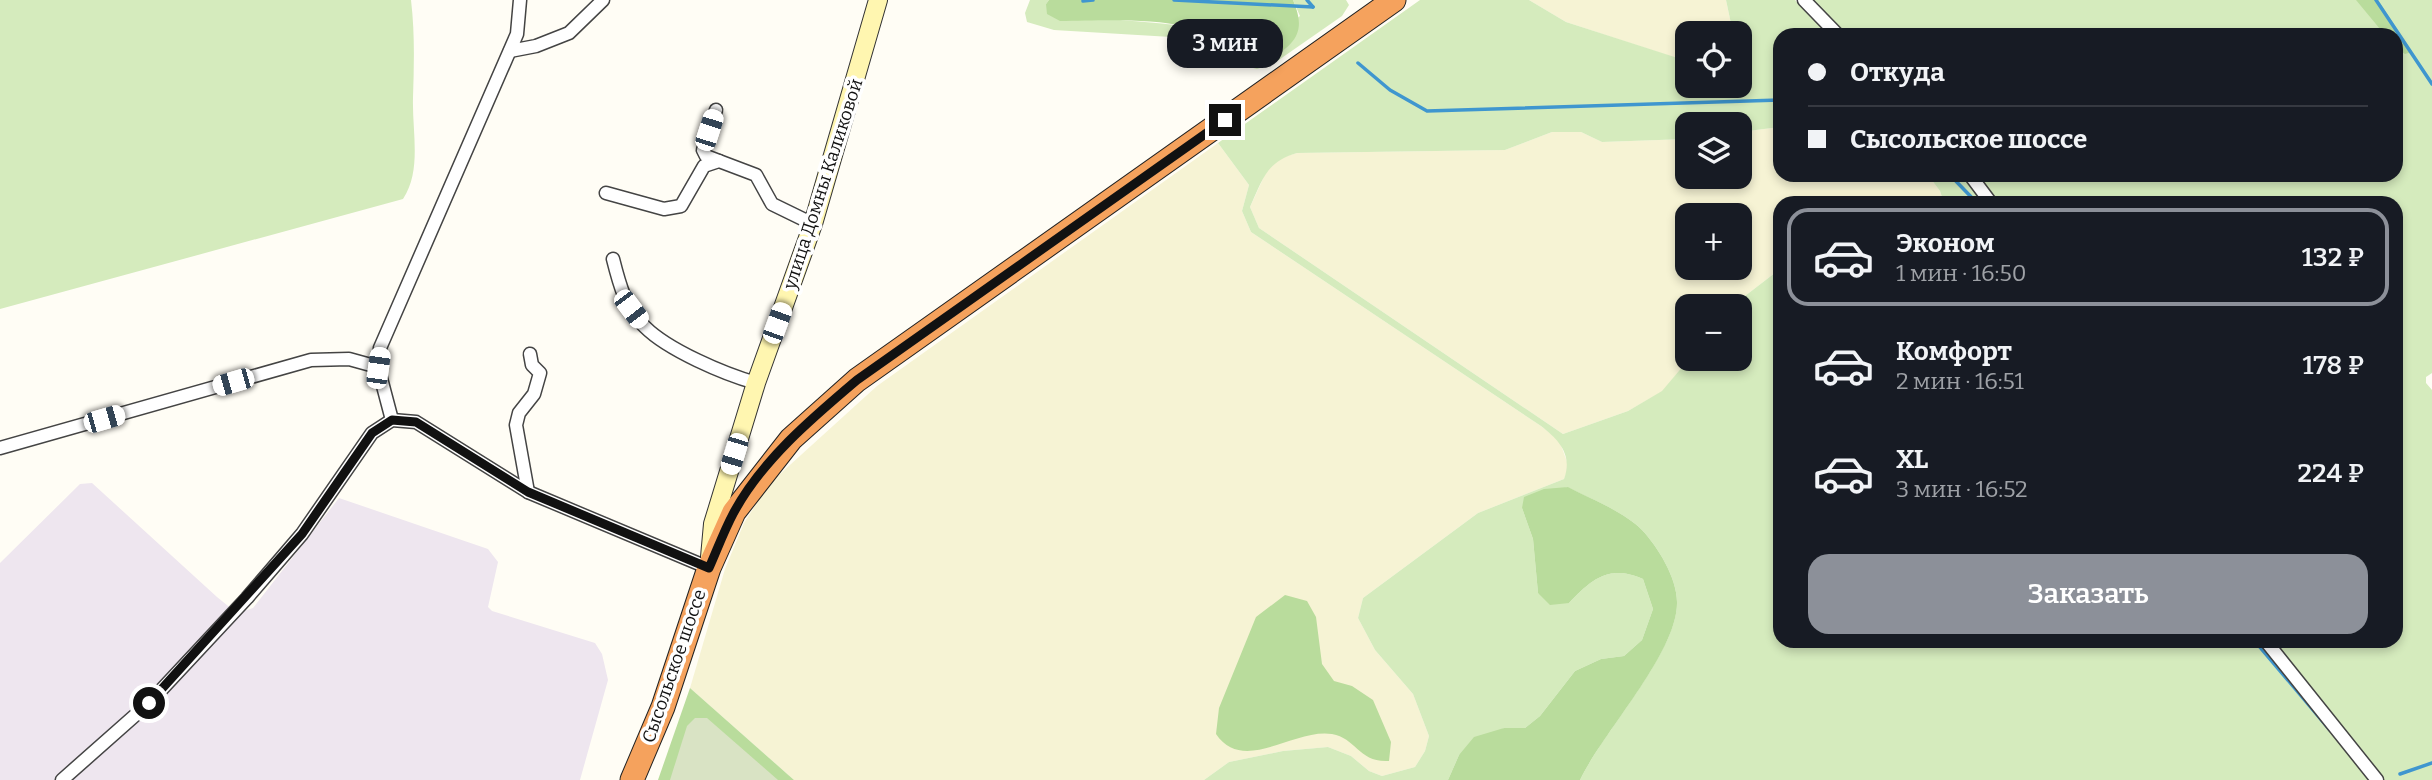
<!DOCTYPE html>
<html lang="ru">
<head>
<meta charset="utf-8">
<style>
  :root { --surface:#171b24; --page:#20242c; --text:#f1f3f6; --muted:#9ea1a6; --line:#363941; --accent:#8c9099 }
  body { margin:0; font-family:Bitter,serif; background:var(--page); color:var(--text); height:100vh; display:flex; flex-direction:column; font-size:26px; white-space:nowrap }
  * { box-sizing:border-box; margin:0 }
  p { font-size:23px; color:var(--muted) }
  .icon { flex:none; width:38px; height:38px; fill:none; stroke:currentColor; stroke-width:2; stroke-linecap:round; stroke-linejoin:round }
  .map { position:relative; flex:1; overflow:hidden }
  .panel { position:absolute; left:1773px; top:196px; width:630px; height:452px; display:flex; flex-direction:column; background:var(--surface); border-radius:21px; box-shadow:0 4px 10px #0003 }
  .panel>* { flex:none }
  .hud { position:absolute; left:1773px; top:28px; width:630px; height:154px; border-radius:21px; box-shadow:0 4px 10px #0003; display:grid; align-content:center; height:154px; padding:0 35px; background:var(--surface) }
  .buttons { position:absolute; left:1675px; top:21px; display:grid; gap:14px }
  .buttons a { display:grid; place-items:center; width:77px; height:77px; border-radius:14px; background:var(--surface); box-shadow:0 4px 10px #0003; font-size:35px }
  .end { position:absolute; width:32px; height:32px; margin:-16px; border:9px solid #111; background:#fff; box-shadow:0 0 0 4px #fff }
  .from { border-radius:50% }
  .bubble { position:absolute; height:49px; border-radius:21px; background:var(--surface); box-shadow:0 4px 10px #0003; font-size:23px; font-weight:600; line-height:49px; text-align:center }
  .car { position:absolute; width:21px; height:42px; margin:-21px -10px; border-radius:9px; box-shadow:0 0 5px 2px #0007; background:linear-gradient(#fff 24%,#345 0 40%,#fff 0 76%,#345 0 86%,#fff 0) }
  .hud b { display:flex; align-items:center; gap:24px; height:66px; font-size:26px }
  .hud b+b { border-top:2px solid var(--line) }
  .hud i { width:18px; height:18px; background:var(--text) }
  ul { padding:12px 0 0; list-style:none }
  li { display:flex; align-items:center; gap:21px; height:98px; margin:0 14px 10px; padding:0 21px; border:4px solid transparent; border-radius:21px }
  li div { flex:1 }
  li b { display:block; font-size:26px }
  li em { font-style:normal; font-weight:600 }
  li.current { border-color:var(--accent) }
  li>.icon { width:63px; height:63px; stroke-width:1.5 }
  .cta { display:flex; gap:14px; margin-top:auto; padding:14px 35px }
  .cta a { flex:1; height:80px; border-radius:21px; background:var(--accent); color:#fff; font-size:28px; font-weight:600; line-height:80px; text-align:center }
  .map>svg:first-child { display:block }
</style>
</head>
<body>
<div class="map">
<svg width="2432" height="780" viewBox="0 0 2432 780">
  <rect width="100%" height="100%" fill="#fffdf5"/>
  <polygon fill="#eee6ef" points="92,483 217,597 233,610 241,612 253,608 339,498 488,549 498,562 488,607 492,611 595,643 602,654 608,680 580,780 0,780 0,563 80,484"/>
  <g fill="#f6f3d4" fill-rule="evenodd">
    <polygon points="1529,0 1726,0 1733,33 1687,33 1685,61 1566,22"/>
    <path d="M1780 127V175H1928L1940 191 1944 203H1780V269L1732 306H1687L1689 359 1663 391 1628 411 1563 434 1259 228 1250 207 1267 170 1280 158 1297 153 1505 150 1552 132H1581L1602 142 1687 139V177H1740V132ZM1687 215H1740V268H1687Z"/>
    <polygon points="1218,143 1249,185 1242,211 1251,232 1541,426 1559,440 1569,467 1564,479 1478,513 1363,598 1358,618 1375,650 1413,694 1429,736 1425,751 1415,767 1382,776 1369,771 1351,756 1328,747 1283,751 1229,762 1204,780 794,780 690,688 725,569 744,523 769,484 877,386"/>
  </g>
  <g fill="#d5ebbd">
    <path d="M0 0H411C415 33 414 65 413 98 412 132 422 170 403 199L0 309Z"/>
    <path d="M1030 0H1049L1046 4C1070 9 1096 17 1120 20 1162 24 1216 23 1245 58L1300 16 1293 0H1346L1349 5 1342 16 1273 64 1257 69 1238 64 1221 51 1188 38 1054 30 1027 22 1025 13Z"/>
    <path d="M1420 0H1529L1566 22 1687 61V86H1740V33H1733L1726 0H1795L1830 35H1780V127L1740 132V124H1687V139L1602 142 1581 132H1552L1505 150 1297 153C1266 162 1263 179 1250 207L1259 228 1563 434 1628 411 1662 391 1689 359H1740V306H1732L1780 269V640L2257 641 2369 780H1580C1603 732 1678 651 1677 602 1677 578 1658 547 1642 530 1623 511 1591 499 1567 487L1522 508 1533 539 1538 593 1569 603C1592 579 1609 564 1643 579L1653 609 1642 640 1624 656 1601 659 1575 671 1540 716 1525 728H1504L1459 755 1448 780H1204L1229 762 1283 751 1328 747 1351 756 1369 771 1382 776 1415 767 1425 751 1429 736 1413 694 1375 650 1358 618 1363 598 1478 513 1564 479C1573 455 1559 440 1541 426L1251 232 1242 211 1249 185 1218 143Z"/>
    <polygon points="1812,0 2432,0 2432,373 2426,377 2426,383 2432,390 2432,780 2384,780 2272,641 2396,640 2396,203 1998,203 1978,175 2396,175 2396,35 1847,35"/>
    <polygon points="1928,175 1963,175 1984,203 1944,203 1940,191"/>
  </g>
  <g fill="#b9dc9c">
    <path d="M1049 0H1293C1307 33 1295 43 1269 61L1245 58C1207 12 1114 21 1060 21L1047 14 1046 4Z"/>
    <polygon points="2356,0 2378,0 2412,52 2405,54 2396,47 2396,35 2385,35"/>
    <path d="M1568 487C1591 499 1623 511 1642 530 1658 547 1677 578 1677 602 1678 652 1603 732 1580 780H1448L1459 755 1474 737 1504 728H1525L1540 716 1575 671 1601 659 1624 656 1642 640 1653 609 1643 579C1609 564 1592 579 1569 603L1550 605 1538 593 1533 539 1522 508 1524 497 1544 489Z"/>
    <path d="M1285 595 1307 601 1316 617 1322 664 1334 681 1352 686 1373 700 1391 742 1389 761C1359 763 1356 738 1332 734 1293 728 1244 775 1216 734L1219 708 1256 617Z"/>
    <polygon points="690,688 794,780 658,780"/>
  </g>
  <polygon fill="#d9e3c4" points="695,718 707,718 778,780 670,780 687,726"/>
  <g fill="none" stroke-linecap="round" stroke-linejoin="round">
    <g stroke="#3f96cf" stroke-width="3.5">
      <polyline points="1174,0 1313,7"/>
      <polyline points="1307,0 1313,7"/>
      <polyline points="2376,0 2432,84"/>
      <polyline points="1083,1 1093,0"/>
      <polyline points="1358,63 1390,90 1427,111 1780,100"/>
      <polyline points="1950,175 1977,203"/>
      <polyline points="2254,640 2330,730"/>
      <polyline points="2400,774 2432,763"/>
    </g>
    <g stroke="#444" stroke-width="15">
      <g id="street">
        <polyline points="1804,0 1838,35"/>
        <polyline points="510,51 536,46 569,33 603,0"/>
        <polyline points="716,110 703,150 706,156 719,161"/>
        <polyline points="1970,175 1991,203"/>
        <polyline points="606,193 664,209 681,206 704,166 719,161 756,175 772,204 813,224"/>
        <path d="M613 259C619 283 626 310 645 327 668 350 724 374 756 383"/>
        <polyline points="392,420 378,367 380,348 517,34 520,0"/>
        <polyline points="0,448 311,360 349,359 378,367"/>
        <polyline points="528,492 516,425 519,413 534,394 540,373 532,365 530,354"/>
        <polyline points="2265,640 2377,780"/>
        <polyline points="62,780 149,703 247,598 302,534 372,433 392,420 416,422 528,492 709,568"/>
      </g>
    </g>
    <g stroke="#333" stroke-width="20">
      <polyline id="secondary" points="710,557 713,524 756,383 813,224 878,0"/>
    </g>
    <g stroke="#222" stroke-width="25">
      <polyline id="highway" points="632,780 663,707 709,568 734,512 791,439 857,380 1394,0"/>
    </g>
    <use href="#street" stroke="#fff" stroke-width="12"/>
    <use href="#secondary" stroke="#fff6b0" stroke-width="18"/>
    <use href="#highway" stroke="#f5a25d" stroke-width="23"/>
  </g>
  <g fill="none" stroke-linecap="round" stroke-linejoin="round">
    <path stroke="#111" stroke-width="9" d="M149 703 302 534 372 433 392 420 416 422 528 492 709 568C717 550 724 531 733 514 761 461 812 418 857 380L1225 120"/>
  </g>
  <g text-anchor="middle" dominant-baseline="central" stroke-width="7" stroke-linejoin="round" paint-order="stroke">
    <g font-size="18" fill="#111" stroke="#fff">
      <text transform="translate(823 184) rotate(-72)">улица Домны Каликовой</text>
      <text transform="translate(674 666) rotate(-71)">Сысольское шоссе</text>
    </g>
  </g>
</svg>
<div class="buttons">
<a><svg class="icon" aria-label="locate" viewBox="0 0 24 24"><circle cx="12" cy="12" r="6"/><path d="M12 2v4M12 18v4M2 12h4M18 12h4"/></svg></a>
<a><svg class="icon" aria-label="layers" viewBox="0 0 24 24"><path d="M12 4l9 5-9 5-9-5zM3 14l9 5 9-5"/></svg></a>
<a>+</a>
<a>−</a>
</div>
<i class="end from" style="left:149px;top:703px"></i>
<i class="end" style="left:1225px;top:120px"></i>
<div class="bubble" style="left:1167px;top:19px;width:116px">3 мин</div>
<i class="car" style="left:709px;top:130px;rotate:18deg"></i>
<i class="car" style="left:631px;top:309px;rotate:143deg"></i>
<i class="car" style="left:777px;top:323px;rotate:20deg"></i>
<i class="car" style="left:378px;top:368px;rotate:8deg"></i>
<i class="car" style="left:233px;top:382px;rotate:254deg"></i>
<i class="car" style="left:104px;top:419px;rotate:74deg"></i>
<i class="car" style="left:734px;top:454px;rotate:197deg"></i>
<div class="hud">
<b><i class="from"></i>Откуда</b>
<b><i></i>Сысольское шоссе</b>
</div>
<section class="panel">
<ul>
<li class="current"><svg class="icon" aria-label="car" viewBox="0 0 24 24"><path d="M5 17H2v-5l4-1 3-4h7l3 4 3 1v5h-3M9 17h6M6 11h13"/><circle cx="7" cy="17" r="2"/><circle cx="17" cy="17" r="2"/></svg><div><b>Эконом</b><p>1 мин · 16:50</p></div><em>132 ₽</em></li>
<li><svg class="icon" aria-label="car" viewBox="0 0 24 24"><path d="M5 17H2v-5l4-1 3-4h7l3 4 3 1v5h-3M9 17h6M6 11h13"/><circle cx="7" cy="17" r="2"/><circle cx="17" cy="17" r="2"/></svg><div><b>Комфорт</b><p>2 мин · 16:51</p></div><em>178 ₽</em></li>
<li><svg class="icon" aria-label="car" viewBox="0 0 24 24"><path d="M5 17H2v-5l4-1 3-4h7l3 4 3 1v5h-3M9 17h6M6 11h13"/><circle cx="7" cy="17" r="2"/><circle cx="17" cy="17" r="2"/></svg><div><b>XL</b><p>3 мин · 16:52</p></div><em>224 ₽</em></li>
</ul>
<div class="cta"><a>Заказать</a></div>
</section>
</div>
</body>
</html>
